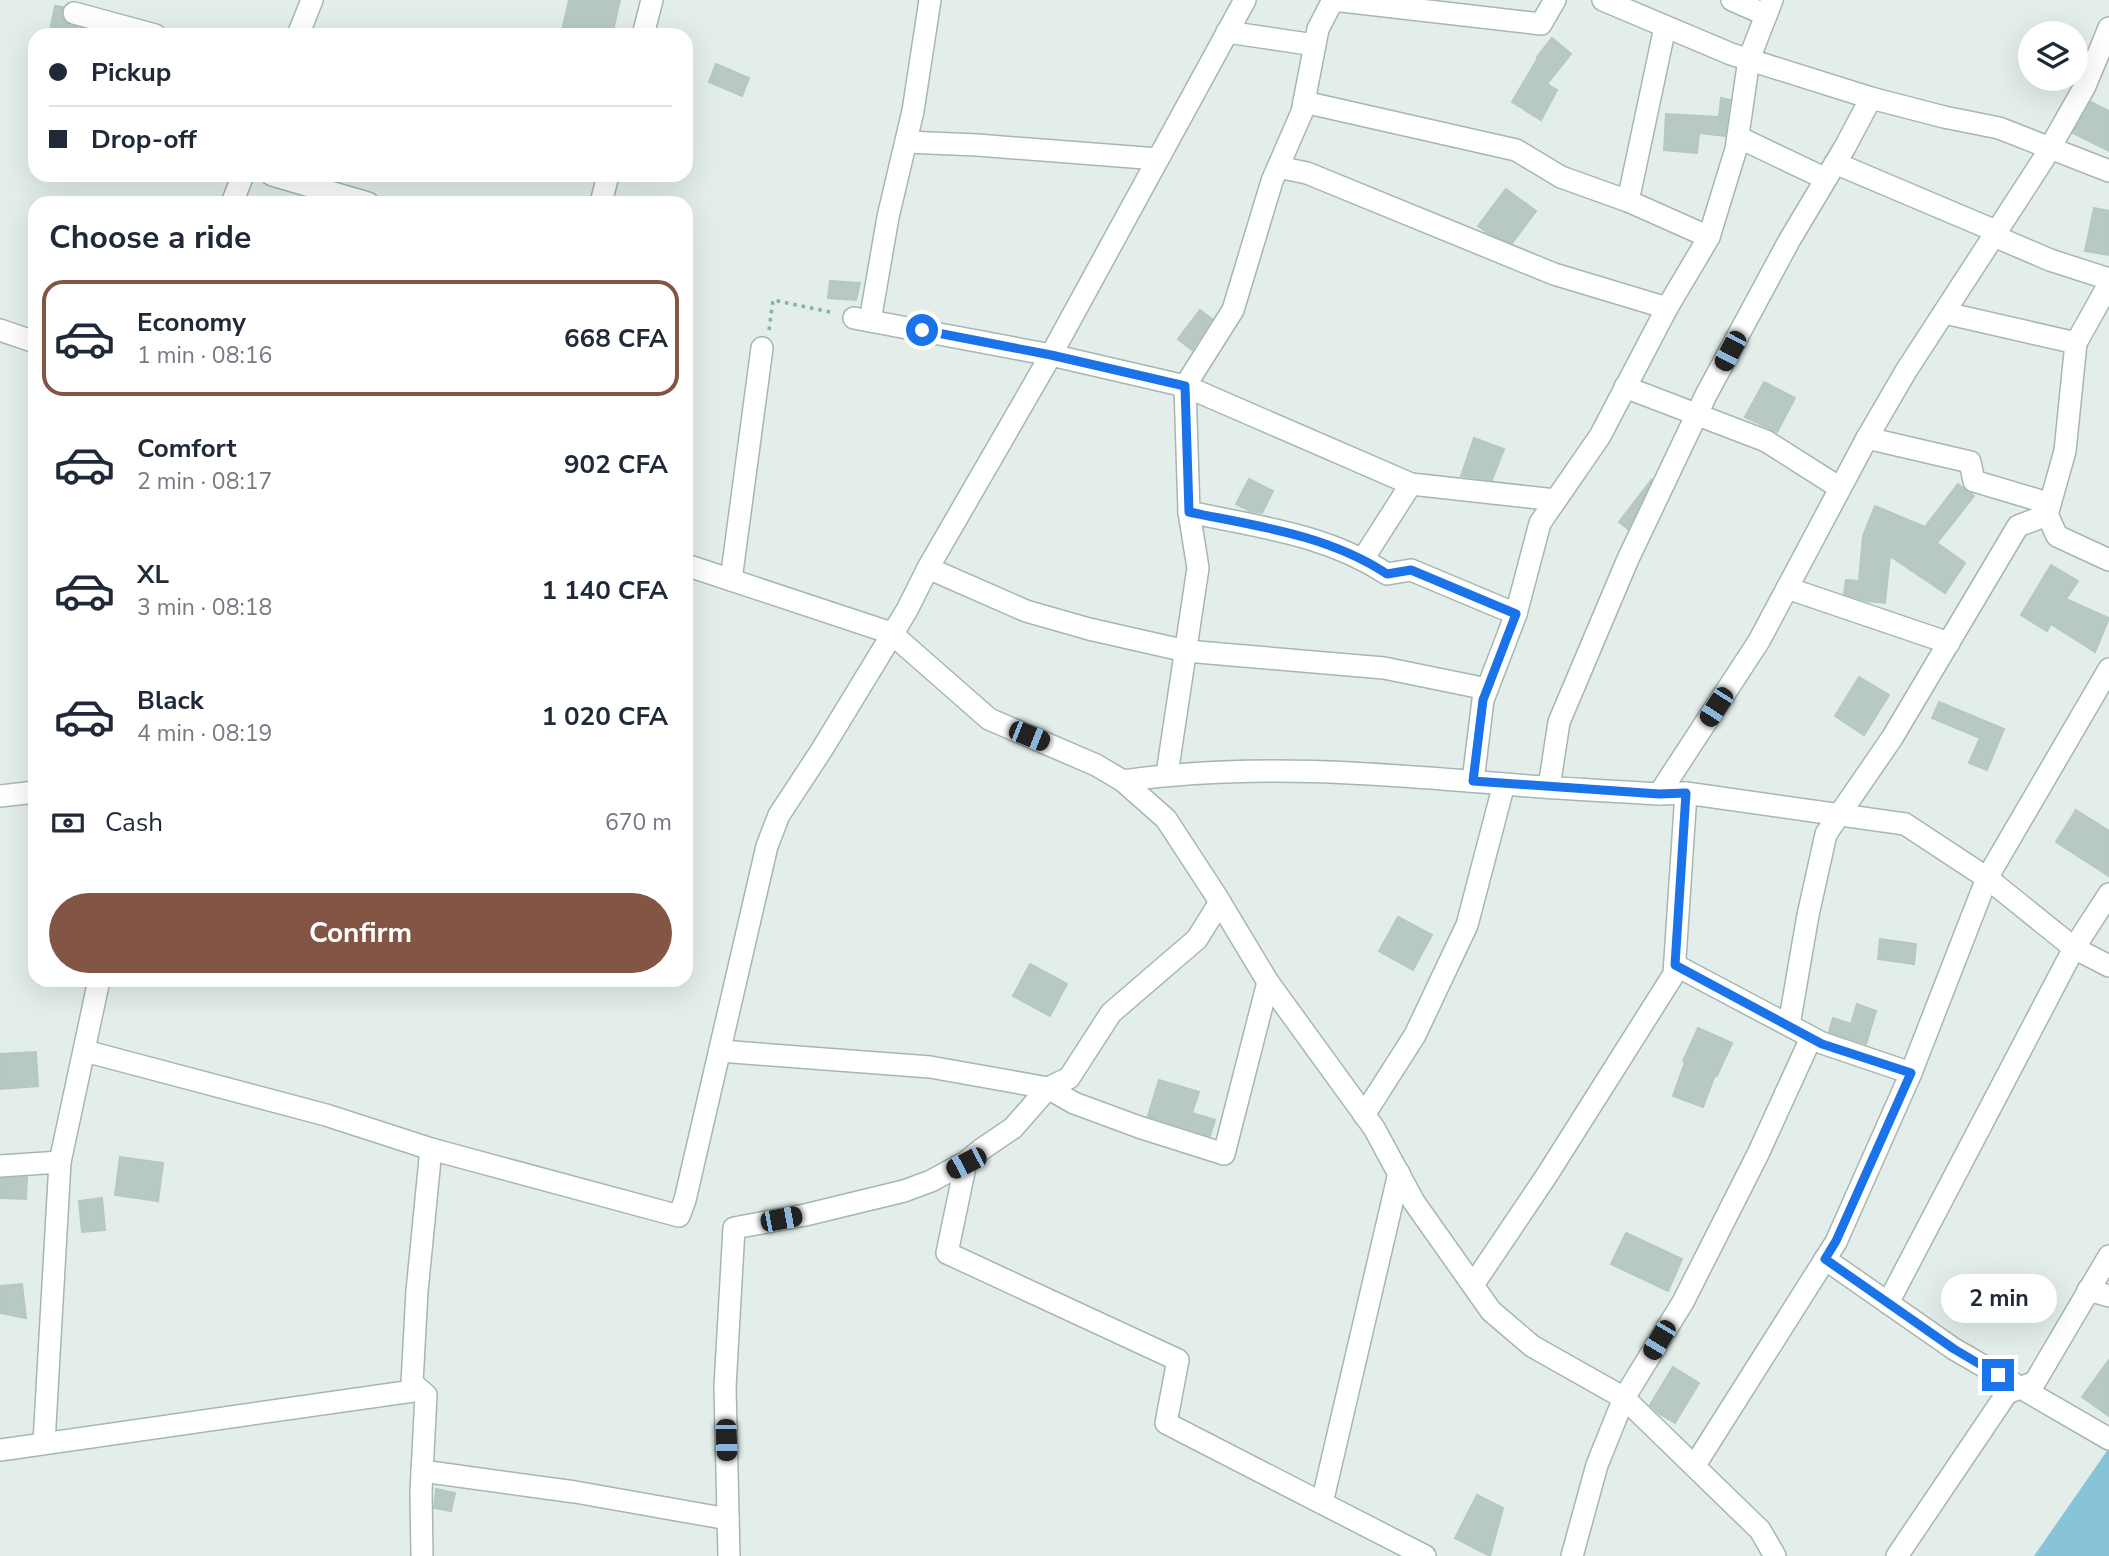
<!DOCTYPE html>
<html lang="en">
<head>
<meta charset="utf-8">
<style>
  :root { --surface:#fff; --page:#f2f2f3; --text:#1f2937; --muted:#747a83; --line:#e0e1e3; --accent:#825544 }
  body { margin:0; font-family:"Nunito Sans",sans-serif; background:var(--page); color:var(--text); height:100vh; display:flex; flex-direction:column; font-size:26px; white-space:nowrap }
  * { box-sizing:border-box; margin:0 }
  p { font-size:23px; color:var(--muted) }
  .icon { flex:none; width:38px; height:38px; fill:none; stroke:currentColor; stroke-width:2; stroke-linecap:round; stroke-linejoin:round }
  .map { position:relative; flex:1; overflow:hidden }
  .sheet { position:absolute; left:28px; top:196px; width:665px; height:791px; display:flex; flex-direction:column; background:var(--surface); border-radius:21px; box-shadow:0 7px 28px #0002 }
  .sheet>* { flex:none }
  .top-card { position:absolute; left:28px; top:28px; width:665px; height:154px; border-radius:21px; box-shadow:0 7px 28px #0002; display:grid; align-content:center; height:154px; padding:0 21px; background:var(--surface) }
  .tools { position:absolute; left:2018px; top:21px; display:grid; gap:14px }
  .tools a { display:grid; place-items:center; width:70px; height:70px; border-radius:50%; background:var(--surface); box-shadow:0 7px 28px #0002; font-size:35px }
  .end { position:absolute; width:32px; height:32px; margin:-16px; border:9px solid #1a73e8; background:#fff; box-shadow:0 0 0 4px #fff }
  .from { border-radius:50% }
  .bubble { position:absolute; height:49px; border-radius:24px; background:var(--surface); box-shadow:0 7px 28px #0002; font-size:23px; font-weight:700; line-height:49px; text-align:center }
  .car { position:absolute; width:21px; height:42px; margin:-21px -10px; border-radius:9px; box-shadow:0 0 5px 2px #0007; background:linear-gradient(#222 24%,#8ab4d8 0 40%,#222 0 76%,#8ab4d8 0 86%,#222 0) }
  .top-card b { display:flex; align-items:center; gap:24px; height:66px; font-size:26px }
  .top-card b+b { border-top:2px solid var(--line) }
  .top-card i { width:18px; height:18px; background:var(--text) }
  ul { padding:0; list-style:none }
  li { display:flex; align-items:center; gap:21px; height:116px; margin:0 14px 10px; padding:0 7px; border:4px solid transparent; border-radius:21px }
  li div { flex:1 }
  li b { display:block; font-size:26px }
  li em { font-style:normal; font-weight:700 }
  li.on { border-color:var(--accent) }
  li>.icon { width:63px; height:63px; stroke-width:1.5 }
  h2 { padding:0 21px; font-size:32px; line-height:84px }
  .pay { display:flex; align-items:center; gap:18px; height:77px; padding:0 21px; font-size:26px }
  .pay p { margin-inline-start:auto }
  .action { display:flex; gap:14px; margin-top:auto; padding:14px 21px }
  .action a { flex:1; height:80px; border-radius:42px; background:var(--accent); color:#fff; font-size:28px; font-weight:700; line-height:80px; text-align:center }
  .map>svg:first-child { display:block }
</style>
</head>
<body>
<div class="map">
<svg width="2109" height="1556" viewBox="0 0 2109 1556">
  <rect width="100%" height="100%" fill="#e3eeea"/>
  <polygon fill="#87c4d7" points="2109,1448 2109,1556 2034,1556"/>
  <g fill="#b8c9c3" stroke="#b5c8c2" stroke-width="2">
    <polygon points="569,0 620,0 612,35 561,35"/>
    <polygon points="55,6 63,7 61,16 65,23 105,35 49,35"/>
    <polygon points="1552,38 1571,54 1547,84 1557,90 1541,120 1512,102 1538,58 1537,57"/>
    <polygon points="716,64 749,78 742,96 709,82"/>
    <polygon points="1721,98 1730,100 1725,136 1699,133 1697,153 1664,150 1666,114 1719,117"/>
    <polygon points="2091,102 2109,111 2109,151 2073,133"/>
    <polygon points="1506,189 1536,211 1512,243 1486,232 1478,226"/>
    <polygon points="2094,208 2109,211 2109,255 2085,251"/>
    <polygon points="830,281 860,283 856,300 828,298"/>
    <polygon points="1200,310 1212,319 1192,350 1178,339"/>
    <polygon points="1764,382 1795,398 1777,432 1745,417"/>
    <polygon points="1474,438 1504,449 1492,480 1461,476"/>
    <polygon points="1249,479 1273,491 1262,513 1250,511 1236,504"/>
    <polygon points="1652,479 1628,529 1619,522"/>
    <polygon points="1958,484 1974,496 1937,543 1965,563 1945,593 1890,556 1885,603 1867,601 1844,594 1846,580 1859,581 1863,536 1875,506 1925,527"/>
    <polygon points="2051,565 2078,581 2066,599 2109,618 2095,652 2051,624 2047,631 2021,615"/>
    <polygon points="1859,677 1889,695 1864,735 1835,716"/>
    <polygon points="1939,702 2004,729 1987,770 1969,763 1980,738 1932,718"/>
    <polygon points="2076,810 2109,831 2109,876 2056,842"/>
    <polygon points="1398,917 1432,935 1413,970 1379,951"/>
    <polygon points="1880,939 1916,944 1914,964 1878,959"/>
    <polygon points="1030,964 1067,984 1050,1016 1013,996"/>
    <polygon points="1857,1004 1876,1011 1866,1044 1829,1032 1833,1018 1851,1024"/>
    <polygon points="1698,1028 1732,1043 1717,1076 1715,1075 1703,1107 1673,1096 1685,1062 1683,1061"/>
    <polygon points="36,1052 38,1086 0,1089 0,1054"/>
    <polygon points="1159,1080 1199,1092 1192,1113 1215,1120 1210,1136 1148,1116"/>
    <polygon points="120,1157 163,1163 158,1201 115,1195"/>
    <polygon points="27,1177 26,1199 0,1198 0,1179"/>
    <polygon points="102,1198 105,1230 82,1232 79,1201"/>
    <polygon points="1626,1233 1682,1259 1668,1291 1611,1264"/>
    <polygon points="22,1284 26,1318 0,1313 0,1286"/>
    <polygon points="2109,1360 2109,1416 2082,1397"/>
    <polygon points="1673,1367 1699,1383 1675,1423 1660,1414 1650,1405"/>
    <polygon points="436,1489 455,1493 451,1511 434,1508"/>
    <polygon points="1477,1495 1503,1508 1490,1556 1455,1538"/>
  </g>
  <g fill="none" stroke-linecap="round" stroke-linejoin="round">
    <g stroke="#a5b7b2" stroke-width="24">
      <g id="minor">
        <polyline points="1333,0 1541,24 1555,0"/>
        <polyline points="1603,0 1731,54 1871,98 1944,117 1999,128 2109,171"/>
        <polyline points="1732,0 1766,15"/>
        <polyline points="74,13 155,35"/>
        <polyline points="1227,32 1315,45"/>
        <polyline points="298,35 312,0"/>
        <polyline points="643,35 652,0"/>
        <polyline points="1304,102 1516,150 1561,177 1628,201 1709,237"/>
        <polyline points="1738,137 1826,179"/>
        <polyline points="906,142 977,145 1158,159"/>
        <polyline points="1835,163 1998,232 2001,239 2050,260 2109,279"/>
        <polyline points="1278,167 1307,173 1554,274 1667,308"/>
        <polyline points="272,175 368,203"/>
        <polyline points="1628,201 1665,27"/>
        <polyline points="232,203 243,175"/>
        <polyline points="601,203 608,175"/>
        <polyline points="1945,313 2076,343"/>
        <polyline points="854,318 1051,355 1185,386 1411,484 1556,500"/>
        <polyline points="870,321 888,217 913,111 930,0"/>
        <polyline points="0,330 35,342"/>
        <polyline points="1625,387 1766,441 1840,488"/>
        <polyline points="1867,438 1970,462 1974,481 2041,501 2057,536 2109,560"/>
        <path d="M1189 512C1258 527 1326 534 1387 574L1411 570 1516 614"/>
        <polyline points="1363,559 1411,484"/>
        <polyline points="686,565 891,633 989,719 1096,765 1123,781 1166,819 1215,894 1268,982 1374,1128 1414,1202 1491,1311 1532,1346 1624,1398 1760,1530 1775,1556"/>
        <polyline points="928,568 1026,611 1089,629 1186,651 1384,668 1487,689"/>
        <polyline points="731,580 762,348"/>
        <polyline points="1787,588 1949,643"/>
        <polyline points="1167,774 1198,568 1189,512 1185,386 1233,310 1272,181 1302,112 1318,29 1333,0"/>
        <path d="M1123 781C1253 762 1385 774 1516 785 1563 789 1611 791 1659 794L1686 793 1905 824 1987 878 2074 948 2109 966"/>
        <polyline points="1473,781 1483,700 1516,614 1540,523 1600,436 1667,308 1709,237 1736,149 1749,59 1772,0"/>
        <polyline points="1549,787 1559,722 1628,559 1706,395 1789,241 1845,147 1871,98"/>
        <polyline points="1659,794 1759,641 1867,438 1906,371 2043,160 2085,86 2109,28"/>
        <polyline points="0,796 35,792"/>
        <polyline points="1675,965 1822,1043 1911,1073"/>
        <polyline points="1789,1025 1808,915 1826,834 1892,738 2018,526 2047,515 2065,451 2076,343 2109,284"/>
        <polyline points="85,1051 326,1115 431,1149 679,1216 685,1200 767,846 779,815 821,751 907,610 928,568 1051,355 1245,0"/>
        <polyline points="720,1051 930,1067 1048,1088 1074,1103 1139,1127 1224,1154 1268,982"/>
        <polyline points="1364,1115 1415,1035 1467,925 1504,784"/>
        <polyline points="966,1162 947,1253 1178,1360 1166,1423 1425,1556"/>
        <polyline points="0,1166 60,1162"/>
        <polyline points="1825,1259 1954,1349 2109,1439"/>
        <polyline points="1473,1285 1547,1175 1674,974 1686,793"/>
        <polyline points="2088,1290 2109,1296"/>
        <polyline points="1888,1303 2074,948 2109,894"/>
        <polyline points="44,1443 60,1162 99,980"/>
        <polyline points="0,1450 420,1390"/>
        <polyline points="1695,1465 1836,1242 1911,1073 1987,878 2109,669"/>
        <polyline points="422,1471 575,1492 728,1519"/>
        <polyline points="1322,1503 1399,1173"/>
        <polyline points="422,1556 421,1492 426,1395 412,1383 417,1291 431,1149"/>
        <polyline points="729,1556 725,1387 734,1228 805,1215 904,1191 931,1181 966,1162 982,1149 1013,1128 1048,1088 1069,1078 1111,1013 1197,939 1220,902"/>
        <polyline points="1572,1556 1597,1465 1624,1398 1683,1302 1758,1154 1811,1038"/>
        <polyline points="1897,1556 2007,1393 2035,1382 2109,1256"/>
      </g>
    </g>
    <polyline stroke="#81b4a8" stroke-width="3.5" stroke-dasharray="3.5 5" stroke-linecap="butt" points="769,330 773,300 835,313"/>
    <use href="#minor" stroke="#fff" stroke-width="21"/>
  </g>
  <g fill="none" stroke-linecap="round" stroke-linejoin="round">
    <path stroke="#1a73e8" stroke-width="9" d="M922 330 1051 355 1185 386 1189 512C1257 526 1328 535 1387 574L1411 570 1516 614 1483 700 1473 781 1659 794 1686 793 1675 965 1822 1044 1911 1073 1836 1241 1825 1259 1954 1349 1998 1375"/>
  </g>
</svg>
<div class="tools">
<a><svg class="icon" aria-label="layers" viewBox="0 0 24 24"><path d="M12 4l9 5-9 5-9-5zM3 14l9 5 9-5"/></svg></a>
</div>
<i class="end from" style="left:922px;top:330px"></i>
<i class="end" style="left:1998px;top:1375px"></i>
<div class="bubble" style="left:1941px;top:1274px;width:116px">2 min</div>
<i class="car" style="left:1730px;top:351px;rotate:208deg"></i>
<i class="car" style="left:1716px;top:707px;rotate:213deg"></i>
<i class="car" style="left:1029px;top:736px;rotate:112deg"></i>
<i class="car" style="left:966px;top:1163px;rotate:243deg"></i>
<i class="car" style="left:781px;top:1219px;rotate:79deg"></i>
<i class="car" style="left:1659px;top:1340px;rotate:211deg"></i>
<i class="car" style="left:726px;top:1440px;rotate:178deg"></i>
<div class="top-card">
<b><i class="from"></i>Pickup</b>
<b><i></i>Drop-off</b>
</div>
<section class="sheet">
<h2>Choose a ride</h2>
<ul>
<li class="on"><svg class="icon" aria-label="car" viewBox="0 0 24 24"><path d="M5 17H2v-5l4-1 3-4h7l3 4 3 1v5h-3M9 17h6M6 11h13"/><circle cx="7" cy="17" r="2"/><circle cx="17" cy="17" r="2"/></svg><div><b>Economy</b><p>1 min · 08:16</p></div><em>668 CFA</em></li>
<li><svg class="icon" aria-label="car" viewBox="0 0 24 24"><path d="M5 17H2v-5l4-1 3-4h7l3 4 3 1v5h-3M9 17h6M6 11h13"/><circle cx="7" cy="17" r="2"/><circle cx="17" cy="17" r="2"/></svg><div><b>Comfort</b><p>2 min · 08:17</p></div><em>902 CFA</em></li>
<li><svg class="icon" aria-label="car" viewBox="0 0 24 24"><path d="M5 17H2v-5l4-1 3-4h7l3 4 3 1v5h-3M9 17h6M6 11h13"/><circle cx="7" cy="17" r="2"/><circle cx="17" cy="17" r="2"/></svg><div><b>XL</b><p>3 min · 08:18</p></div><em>1 140 CFA</em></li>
<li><svg class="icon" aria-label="car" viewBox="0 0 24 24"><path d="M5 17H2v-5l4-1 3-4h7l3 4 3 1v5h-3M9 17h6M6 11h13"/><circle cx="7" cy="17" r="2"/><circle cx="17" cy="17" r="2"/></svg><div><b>Black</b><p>4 min · 08:19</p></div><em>1 020 CFA</em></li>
</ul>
<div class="pay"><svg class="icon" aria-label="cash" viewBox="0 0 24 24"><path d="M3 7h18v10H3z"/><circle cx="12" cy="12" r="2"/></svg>Cash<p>670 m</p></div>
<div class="action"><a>Confirm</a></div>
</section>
</div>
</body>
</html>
